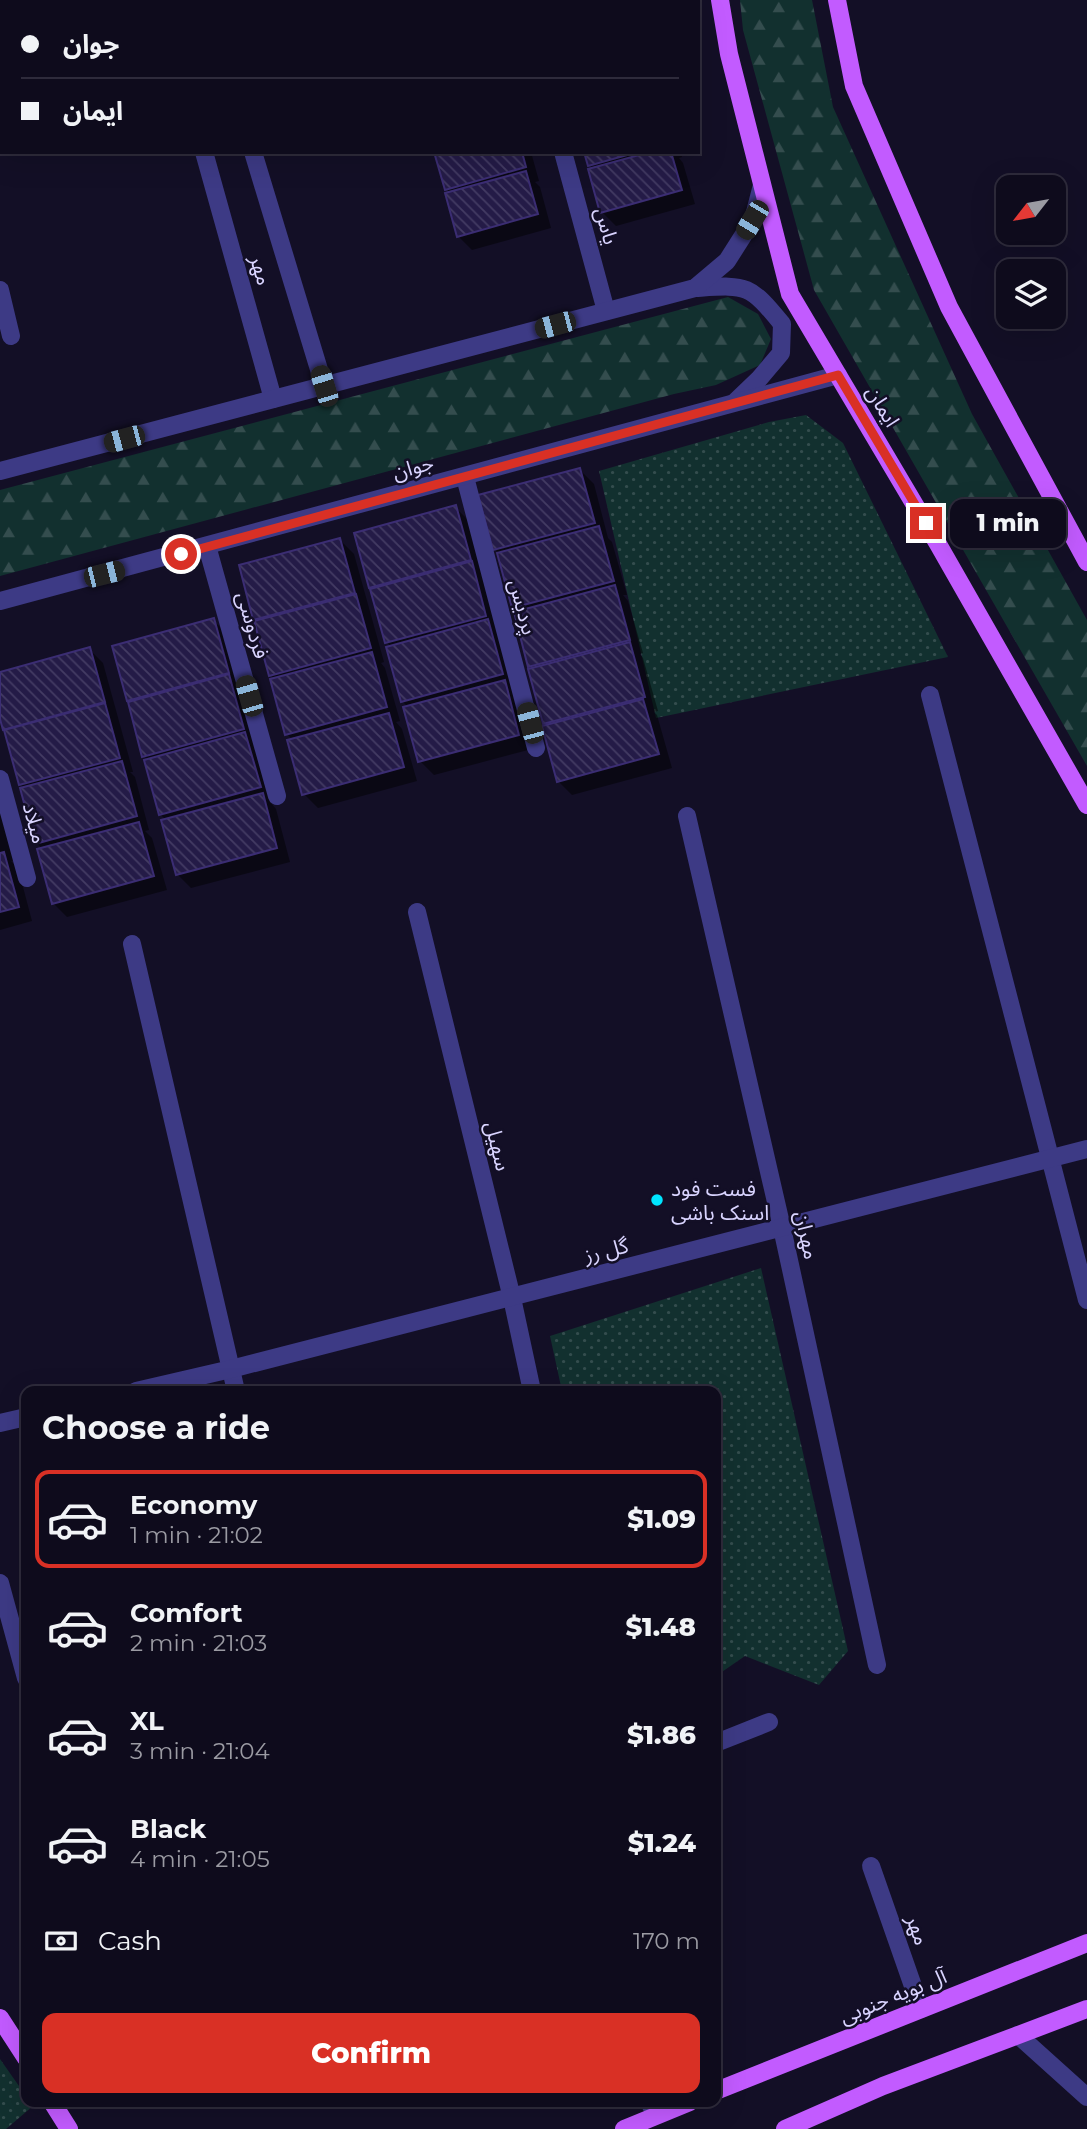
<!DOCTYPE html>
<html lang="en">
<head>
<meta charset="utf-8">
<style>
  :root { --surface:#0e0b1c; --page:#171425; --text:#f1f3f6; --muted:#9b9ba3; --line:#2e2b3b; --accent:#d93025 }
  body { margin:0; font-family:Montserrat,"Noto Sans Arabic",sans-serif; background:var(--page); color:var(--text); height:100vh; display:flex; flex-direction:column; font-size:26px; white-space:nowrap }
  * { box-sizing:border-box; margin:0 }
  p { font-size:23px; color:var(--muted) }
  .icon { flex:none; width:38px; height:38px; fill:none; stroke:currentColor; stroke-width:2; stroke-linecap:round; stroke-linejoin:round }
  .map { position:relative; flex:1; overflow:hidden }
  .drawer { position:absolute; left:21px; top:1386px; width:700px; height:721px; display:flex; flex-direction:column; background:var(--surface); border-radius:14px; box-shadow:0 7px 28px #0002,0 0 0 2px var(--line) }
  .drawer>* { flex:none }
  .guide { position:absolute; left:0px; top:0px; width:700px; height:154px; box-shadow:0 7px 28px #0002,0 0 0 2px var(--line); display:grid; align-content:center; height:154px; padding:0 21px; background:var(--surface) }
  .needle { width:46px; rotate:239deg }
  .fabs { position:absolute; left:996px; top:175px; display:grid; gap:14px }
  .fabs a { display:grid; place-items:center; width:70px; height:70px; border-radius:14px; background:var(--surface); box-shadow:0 7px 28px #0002,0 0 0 2px var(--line); font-size:35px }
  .end { position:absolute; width:32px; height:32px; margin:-16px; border:9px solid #d93025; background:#fff; box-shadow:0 0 0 4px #fff }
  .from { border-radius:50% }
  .bubble { position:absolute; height:49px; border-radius:14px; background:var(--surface); box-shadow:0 7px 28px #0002,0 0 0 2px var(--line); font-size:23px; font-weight:800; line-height:49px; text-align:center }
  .car { position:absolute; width:21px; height:42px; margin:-21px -10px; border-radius:9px; box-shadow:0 0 5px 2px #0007; background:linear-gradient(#222 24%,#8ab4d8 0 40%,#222 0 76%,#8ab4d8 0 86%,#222 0) }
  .guide b { display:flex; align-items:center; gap:24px; height:66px; font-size:26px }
  .guide b+b { border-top:2px solid var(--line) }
  .guide i { width:18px; height:18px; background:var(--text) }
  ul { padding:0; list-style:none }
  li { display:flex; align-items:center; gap:21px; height:98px; margin:0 14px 10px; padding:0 7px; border:4px solid transparent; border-radius:14px }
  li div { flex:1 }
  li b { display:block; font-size:26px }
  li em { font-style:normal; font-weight:800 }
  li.on { border-color:var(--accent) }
  li>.icon { width:63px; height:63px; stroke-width:1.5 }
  h2 { padding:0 21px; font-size:32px; line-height:84px }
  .pay { display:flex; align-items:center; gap:18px; height:77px; padding:0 21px; font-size:26px }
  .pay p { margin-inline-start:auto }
  .primary-button { display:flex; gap:14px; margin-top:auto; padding:14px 21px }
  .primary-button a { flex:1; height:80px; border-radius:14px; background:var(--accent); color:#fff; font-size:28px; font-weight:800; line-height:80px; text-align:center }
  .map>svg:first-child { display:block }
</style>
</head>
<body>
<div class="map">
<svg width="1087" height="2129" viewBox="0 0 1087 2129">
  <defs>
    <pattern id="grass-dots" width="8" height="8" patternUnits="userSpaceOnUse" patternTransform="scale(1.75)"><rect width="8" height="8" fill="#12302f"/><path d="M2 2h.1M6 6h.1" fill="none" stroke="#344d4e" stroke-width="1.8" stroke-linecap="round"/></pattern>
    <pattern id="forest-firs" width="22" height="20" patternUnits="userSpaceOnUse" patternTransform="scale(1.75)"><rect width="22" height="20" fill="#12302f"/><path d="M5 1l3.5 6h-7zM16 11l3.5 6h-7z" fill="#344d4e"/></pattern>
    <pattern id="building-back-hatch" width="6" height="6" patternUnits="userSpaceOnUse" patternTransform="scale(1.75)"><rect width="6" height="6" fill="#241b47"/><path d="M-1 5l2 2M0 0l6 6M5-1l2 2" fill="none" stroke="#433b63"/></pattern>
  </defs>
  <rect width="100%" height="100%" fill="#130f26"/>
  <g fill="url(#grass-dots)">
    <polygon points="806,415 843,443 948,657 656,718 599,471 769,422"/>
    <polygon points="761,1268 848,1651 819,1685 745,1656 716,1676 716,1391 562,1391 550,1336"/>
    <polygon points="0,2059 26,2096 26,2102 30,2102 33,2106 6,2129 0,2129"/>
  </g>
  <g fill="url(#forest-firs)">
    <polygon points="740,0 812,0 833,107 972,414 1087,620 1087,766 814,290 743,30"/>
    <polygon points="728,297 758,314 771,339 760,365 716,385 674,394 0,576 0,490"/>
  </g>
  <g fill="#0007">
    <polygon points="396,0 489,0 491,2 397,2"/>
    <polygon points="436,152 531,152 539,181 535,182 540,187 551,228 472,250 458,236 451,193 446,189"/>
    <polygon points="586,152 681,152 682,157 679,158 683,163 695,204 616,226 602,212 594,170 590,165"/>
    <polygon points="580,470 594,484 608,538 612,542 627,595 623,595 628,601 643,653 640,654 643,658 658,711 654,712 657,715 672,768 572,795 558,781 548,727 544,723 533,670 530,666 519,613 514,607 499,553 495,549"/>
    <polygon points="455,507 469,521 532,749 434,775 420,761 409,708 402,701 391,647 387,642 356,534"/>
    <polygon points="340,540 354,554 384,662 381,663 385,668 400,721 396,722 402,729 417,781 318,808 304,794 293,740 287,734 275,680 271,675 241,567"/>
    <polygon points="213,620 227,634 273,801 270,802 276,809 290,862 191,888 177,874 167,821 160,814 148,760 144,756 114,647"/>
    <polygon points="89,649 103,663 133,772 130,772 135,777 149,830 145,831 152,838 167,890 67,917 53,903 43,849 36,843 25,789 20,784 0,712 0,673"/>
    <polygon points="0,807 15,860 11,861 18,868 32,921 0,930"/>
  </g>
  <g fill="url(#building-back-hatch)" stroke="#3b2d73" stroke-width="2">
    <polygon points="544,0 632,0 633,2 545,2"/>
    <polygon points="434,152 522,152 526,167 445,190"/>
    <polygon points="584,152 638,152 588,166"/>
    <polygon points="650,152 671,152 682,190 600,213 588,169"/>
    <polygon points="526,171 538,214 457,237 445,193"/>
    <polygon points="580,468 595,523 493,550 478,495"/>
    <polygon points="456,505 471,560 369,588 354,533"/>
    <polygon points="599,526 614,581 512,608 497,553"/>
    <polygon points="340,538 355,593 253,620 239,565"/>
    <polygon points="472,561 486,616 385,643 370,589"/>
    <polygon points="615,585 630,640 528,667 514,612"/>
    <polygon points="356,594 371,648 269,676 254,621"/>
    <polygon points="214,618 229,673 127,701 112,646"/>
    <polygon points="488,619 503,674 401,702 386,647"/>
    <polygon points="630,642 645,697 543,724 528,669"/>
    <polygon points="90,647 105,702 3,730 0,719 0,672"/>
    <polygon points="372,652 387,707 285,735 270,679"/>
    <polygon points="229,674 244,729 142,757 128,702"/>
    <polygon points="505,680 519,735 418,762 403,707"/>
    <polygon points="643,699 659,754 557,782 542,726"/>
    <polygon points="105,703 120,758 19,785 4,730"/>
    <polygon points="389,713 404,767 302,795 287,740"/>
    <polygon points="245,732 261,787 159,815 144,760"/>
    <polygon points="122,761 137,816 35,844 20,788"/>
    <polygon points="263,793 277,848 176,875 161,820"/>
    <polygon points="139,822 154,876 52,904 37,849"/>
    <polygon points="4,852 19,907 0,912 0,853"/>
  </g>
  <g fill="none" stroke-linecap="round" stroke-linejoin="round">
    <g stroke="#3d3a85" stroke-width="18">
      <polyline points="162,0 162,2"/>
      <polyline points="206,0 206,2"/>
      <polyline points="521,0 522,2"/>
      <polyline points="204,152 273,399"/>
      <polyline points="253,152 324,386"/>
      <polyline points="563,152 606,311"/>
      <path d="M695 288C746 285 749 283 782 324L781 353 759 379 735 402"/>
      <polyline points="0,290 11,336"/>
      <polyline points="0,471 695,288 727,261 753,220 762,185"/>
      <polyline points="465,477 536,748"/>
      <polyline points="207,546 277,796"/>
      <polyline points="0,601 838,375"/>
      <polyline points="930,695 1087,1300"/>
      <polyline points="0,779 27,878"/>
      <polyline points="687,816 782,1228 877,1665"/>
      <polyline points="417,912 512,1298 532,1391"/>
      <polyline points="132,944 236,1391"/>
      <polyline points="136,1391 231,1369 1087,1149"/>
      <polyline points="0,1423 26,1417"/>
      <polyline points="0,1583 26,1678"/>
      <polyline points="716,1743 769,1722"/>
      <polyline points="871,1866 921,2009"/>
      <polyline points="1018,2035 1087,2097"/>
      <polyline points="649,2102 656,2115"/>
    </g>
    <g stroke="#c25bff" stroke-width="18">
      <polyline points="720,0 729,54 790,294 938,544 1087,805"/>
      <polyline points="837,0 854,86 949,307 1087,562"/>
      <polyline points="0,2018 26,2058"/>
      <polyline points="716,2091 1087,1943"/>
      <polyline points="52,2102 69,2129"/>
      <polyline points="624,2129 690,2102"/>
      <polyline points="785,2129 883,2086 1087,2009"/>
    </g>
  </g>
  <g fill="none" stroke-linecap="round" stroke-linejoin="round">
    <polyline stroke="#d93025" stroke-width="9" points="181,554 838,375 926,523"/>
  </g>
  <circle fill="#00e5ff" stroke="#130f26" stroke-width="2.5" cx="657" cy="1200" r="7"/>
  <g text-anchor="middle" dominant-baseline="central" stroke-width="5" stroke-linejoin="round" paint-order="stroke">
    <g font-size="21" fill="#d9d4ff" stroke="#130f26">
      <text transform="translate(607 226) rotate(75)">یاس</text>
      <text transform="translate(261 270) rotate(74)">مهر</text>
      <text transform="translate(883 406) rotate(59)">ایمان</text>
      <text transform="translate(413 467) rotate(-15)">جوان</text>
      <text transform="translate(523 607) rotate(75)">پردیس</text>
      <text transform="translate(253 625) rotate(74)">فردوسی</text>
      <text transform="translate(35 823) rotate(75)">میلاد</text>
      <text transform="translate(498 1146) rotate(76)">سهیل</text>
      <text transform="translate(807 1235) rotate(78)">مهران</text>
      <text transform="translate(606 1250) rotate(-14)">گل رز</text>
      <text transform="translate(918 1930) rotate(71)">مهر</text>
      <text transform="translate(893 1996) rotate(-22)">آل بویه جنوبی</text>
    </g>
    <g font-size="21" fill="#d9d4ff" stroke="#130f26" text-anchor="start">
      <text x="671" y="1188">فست فود<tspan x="671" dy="24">اسنک باشی</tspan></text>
    </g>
  </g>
</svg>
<div class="fabs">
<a><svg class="needle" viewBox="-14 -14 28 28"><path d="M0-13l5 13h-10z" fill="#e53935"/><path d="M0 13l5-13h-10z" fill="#9b9ba3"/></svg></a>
<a><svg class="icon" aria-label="layers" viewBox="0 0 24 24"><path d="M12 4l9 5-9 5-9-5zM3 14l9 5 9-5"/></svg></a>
</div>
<i class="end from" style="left:181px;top:554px"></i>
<i class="end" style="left:926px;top:523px"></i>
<div class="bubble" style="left:950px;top:499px;width:116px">1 min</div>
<i class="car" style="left:752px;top:220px;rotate:211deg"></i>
<i class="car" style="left:555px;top:325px;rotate:255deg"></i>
<i class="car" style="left:324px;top:386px;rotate:343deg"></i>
<i class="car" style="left:124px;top:439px;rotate:255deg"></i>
<i class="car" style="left:104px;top:574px;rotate:76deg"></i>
<i class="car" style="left:249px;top:696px;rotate:344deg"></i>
<i class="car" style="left:530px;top:723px;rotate:345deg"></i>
<div class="guide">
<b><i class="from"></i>جوان</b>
<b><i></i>ایمان</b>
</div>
<section class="drawer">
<h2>Choose a ride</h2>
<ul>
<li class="on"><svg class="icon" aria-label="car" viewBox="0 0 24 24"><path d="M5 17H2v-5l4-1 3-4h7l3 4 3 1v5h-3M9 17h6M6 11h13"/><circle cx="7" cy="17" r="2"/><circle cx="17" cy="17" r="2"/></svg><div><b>Economy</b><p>1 min · 21:02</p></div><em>$1.09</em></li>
<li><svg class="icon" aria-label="car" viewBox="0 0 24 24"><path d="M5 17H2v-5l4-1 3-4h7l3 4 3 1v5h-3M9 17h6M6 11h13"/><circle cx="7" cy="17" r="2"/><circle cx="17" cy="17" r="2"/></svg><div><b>Comfort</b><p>2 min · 21:03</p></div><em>$1.48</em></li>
<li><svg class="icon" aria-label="car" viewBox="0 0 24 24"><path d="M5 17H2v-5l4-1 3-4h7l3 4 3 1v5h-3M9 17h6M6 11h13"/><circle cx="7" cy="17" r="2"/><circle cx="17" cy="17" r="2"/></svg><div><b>XL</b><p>3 min · 21:04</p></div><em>$1.86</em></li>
<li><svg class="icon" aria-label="car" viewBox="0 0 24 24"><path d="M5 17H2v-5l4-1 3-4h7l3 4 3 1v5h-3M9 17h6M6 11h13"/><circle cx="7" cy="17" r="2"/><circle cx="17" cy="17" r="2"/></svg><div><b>Black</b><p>4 min · 21:05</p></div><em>$1.24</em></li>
</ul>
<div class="pay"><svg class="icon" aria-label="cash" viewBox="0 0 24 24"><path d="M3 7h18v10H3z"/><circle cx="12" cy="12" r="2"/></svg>Cash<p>170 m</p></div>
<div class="primary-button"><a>Confirm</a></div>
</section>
</div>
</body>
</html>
